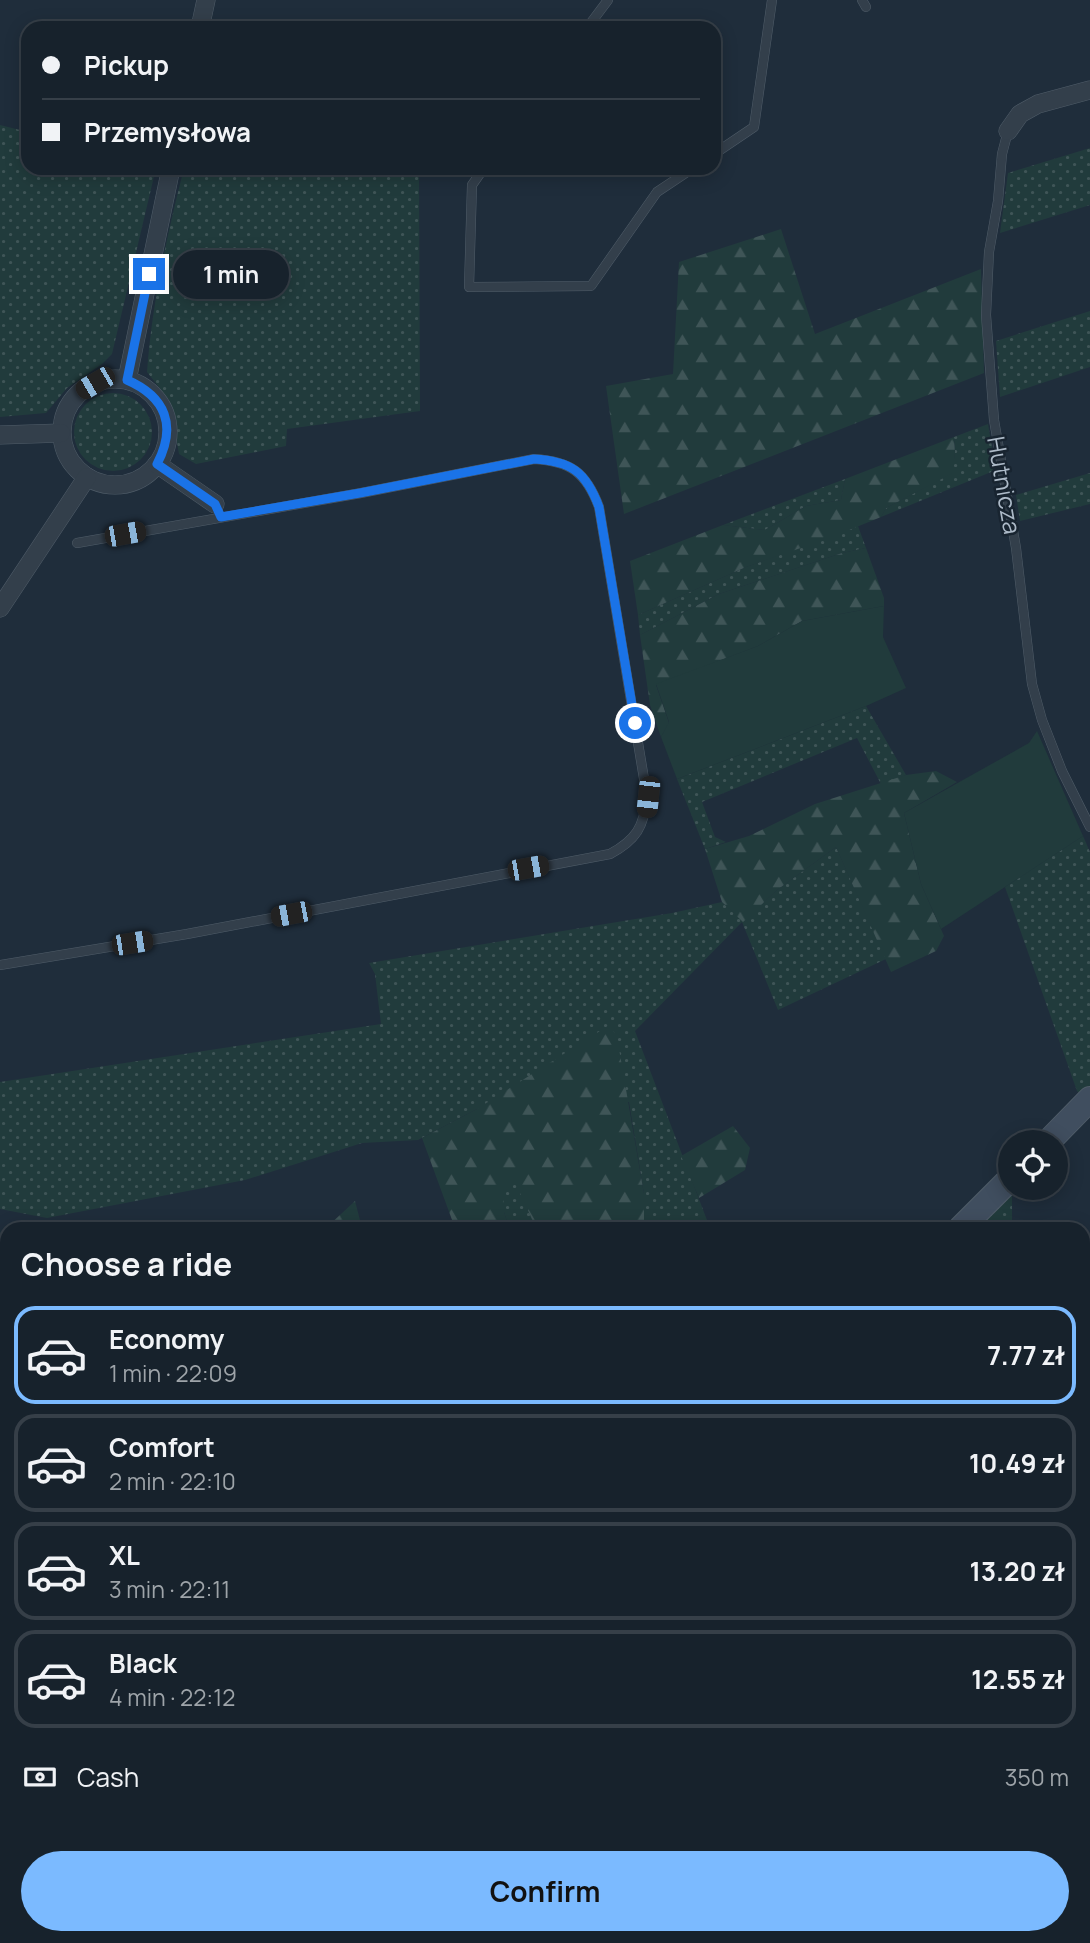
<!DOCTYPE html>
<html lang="en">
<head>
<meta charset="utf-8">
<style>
  :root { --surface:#17222c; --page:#242f38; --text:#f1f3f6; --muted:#9ea4a9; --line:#363f48; --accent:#7bbaff }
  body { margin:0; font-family:Manrope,sans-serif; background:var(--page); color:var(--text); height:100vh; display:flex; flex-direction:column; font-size:26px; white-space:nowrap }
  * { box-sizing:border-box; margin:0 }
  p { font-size:23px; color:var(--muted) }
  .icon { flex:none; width:38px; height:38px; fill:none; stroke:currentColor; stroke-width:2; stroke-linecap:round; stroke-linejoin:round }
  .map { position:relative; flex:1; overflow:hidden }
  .sheet { position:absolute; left:0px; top:1222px; width:1090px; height:723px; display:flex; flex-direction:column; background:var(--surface); border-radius:21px 21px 0 0; box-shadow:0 4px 18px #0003,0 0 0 2px var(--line) }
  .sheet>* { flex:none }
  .top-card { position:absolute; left:21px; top:21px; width:700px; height:154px; border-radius:21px; box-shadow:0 4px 18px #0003,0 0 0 2px var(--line); display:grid; align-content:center; height:154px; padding:0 21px; background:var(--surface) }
  .controls { position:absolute; left:998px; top:1130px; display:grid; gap:14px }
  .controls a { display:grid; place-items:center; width:70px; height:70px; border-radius:50%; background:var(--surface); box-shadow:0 4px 18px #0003,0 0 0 2px var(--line); font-size:35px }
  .end { position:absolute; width:32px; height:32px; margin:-16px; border:9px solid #1a73e8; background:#fff; box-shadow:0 0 0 4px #fff }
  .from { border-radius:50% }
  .bubble { position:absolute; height:49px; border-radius:24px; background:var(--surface); box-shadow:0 4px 18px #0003,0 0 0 2px var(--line); font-size:23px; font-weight:700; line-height:49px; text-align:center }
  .car { position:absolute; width:21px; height:42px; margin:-21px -10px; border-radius:9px; box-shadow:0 0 5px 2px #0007; background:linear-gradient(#222 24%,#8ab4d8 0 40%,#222 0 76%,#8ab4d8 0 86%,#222 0) }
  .top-card b { display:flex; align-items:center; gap:24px; height:66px; font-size:26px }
  .top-card b+b { border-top:2px solid var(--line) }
  .top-card i { width:18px; height:18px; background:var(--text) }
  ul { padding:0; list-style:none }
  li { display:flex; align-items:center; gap:21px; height:98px; margin:0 14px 10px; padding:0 7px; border:4px solid var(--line); border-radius:21px }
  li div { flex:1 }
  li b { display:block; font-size:26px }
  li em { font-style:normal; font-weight:700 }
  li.on { border-color:var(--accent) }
  li>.icon { width:63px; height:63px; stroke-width:1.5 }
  h2 { padding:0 21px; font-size:32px; line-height:84px }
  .pay { display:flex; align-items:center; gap:18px; height:77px; padding:0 21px; font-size:26px }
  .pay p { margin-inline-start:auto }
  .button { display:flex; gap:14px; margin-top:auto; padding:14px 21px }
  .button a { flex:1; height:80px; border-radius:42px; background:var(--accent); color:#111; font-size:28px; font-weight:700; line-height:80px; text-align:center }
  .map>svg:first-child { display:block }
</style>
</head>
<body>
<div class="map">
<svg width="1090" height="1943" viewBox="0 0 1090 1943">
  <defs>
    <pattern id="grass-dots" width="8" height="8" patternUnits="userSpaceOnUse" patternTransform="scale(1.75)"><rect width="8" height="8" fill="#213b3c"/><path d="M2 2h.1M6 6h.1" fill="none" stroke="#3f5557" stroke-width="1.8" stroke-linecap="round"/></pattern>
    <pattern id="forest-firs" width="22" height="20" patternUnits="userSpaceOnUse" patternTransform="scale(1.75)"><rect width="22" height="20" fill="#213b3c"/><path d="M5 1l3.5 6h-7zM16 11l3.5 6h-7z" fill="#3f5557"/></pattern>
  </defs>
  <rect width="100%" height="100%" fill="#1f2d3b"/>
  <g fill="url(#grass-dots)">
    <polygon points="0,125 28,132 28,168 156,168 112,354 102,364 67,388 46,413 0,417"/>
    <polygon points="1090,148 1090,205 1000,233 1008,173"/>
    <path d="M184 168H419L420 411 287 429 286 446 196 464 179 454 169 400 147 372C152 303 167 235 184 168Z"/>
    <polygon points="1090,311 1090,367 1000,397 996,341"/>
    <circle cx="113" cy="432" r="39"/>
    <polygon points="988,424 996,470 881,517 886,508 952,473 955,453 954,437"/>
    <polygon points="1090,473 1090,504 1020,521 1016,495"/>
    <polygon points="845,479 841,500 806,506 765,530 723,525"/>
    <polygon points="858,526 866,548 842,553 719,594 640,635 638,615 746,567"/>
    <polygon points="866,706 906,775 881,784 857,738 702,802 715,837 726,842 705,849 677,779"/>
    <polygon points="1083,836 1090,852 1090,1090 1083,1097 1077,1091 1005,887"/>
    <polygon points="836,847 886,959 778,1010 742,922 635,1031 710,1228 649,1228 644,1226 644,1194 629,1102 477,1109 418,1140 362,1143 245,1180 47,1218 0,1209 0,1082 381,1024 375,974 369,963 672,913 722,902 743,921 777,890"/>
    <polygon points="504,1182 516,1182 536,1228 509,1228 504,1212"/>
    <polygon points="1012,1193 1012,1228 975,1228"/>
    <polygon points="0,1229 7,1287 7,1413 0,1415"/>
    <polygon points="7,1468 7,1515 0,1515 0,1470"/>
    <polygon points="7,1544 7,1653 0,1655 0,1545"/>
    <polygon points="771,1937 834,1937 833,1943 771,1943"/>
    <polygon points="870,1937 920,1937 920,1943 869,1943"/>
  </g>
  <g fill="url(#forest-firs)">
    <polygon points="781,229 815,334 981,269 984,373 624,514 606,386 673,374 679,262"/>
    <polygon points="954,437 955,453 953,473 886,508 881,517 832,537 746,567 638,615 630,561 723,525 765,530 806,506 841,500 845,479"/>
    <polygon points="866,548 884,598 884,606 802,621 758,646 656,685 669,723 661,737 650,705 640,635 719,594 842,553"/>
    <polygon points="936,771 957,782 904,813 921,884 944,936 936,951 891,972 836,847 777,890 743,922 722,902 705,849 749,836 815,804 906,775"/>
    <polygon points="611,1024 618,1043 644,1194 644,1226 649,1228 536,1228 515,1182 504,1182 504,1212 509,1228 455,1228 422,1138 477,1109"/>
    <polygon points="733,1126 750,1148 745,1170 699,1198 681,1156"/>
    <polygon points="355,1201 362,1228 326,1228"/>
    <polygon points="1088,1274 1090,1275 1090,1349 1083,1350 1083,1282"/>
    <polygon points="0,1515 7,1515 7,1544 0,1545"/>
    <polygon points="1083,1802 1090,1802 1090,1943 992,1943 992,1937 1083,1937"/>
    <polygon points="834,1937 870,1937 869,1943 833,1943"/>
  </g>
  <g fill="#213b3c">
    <polygon points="884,606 883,637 906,688 866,706 677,779 661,737 669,722 656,684 758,646 802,621"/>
    <polygon points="1037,731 1083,836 941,929 921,884 904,813 1029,743"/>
  </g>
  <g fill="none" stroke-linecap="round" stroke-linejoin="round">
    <g stroke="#505d69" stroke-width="10">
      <g id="lane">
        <polyline points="862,0 866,7"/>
        <polyline points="587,28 608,0"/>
        <polyline points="1008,131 1002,154 998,201 989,252 986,315 994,420 1016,548 1032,684 1042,720 1062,771 1090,827"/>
        <polyline points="714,154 754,127 772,0"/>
        <polyline points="484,168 472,185 469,287 591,286 657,192 693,168"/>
        <path d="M0 965 187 934 610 854C636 840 644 827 647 797L599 507C586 472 570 461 534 459L361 493 77 543"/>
        <polyline points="0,1910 7,1928"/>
        <polyline points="11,1937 13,1943"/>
      </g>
    </g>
    <g stroke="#505d69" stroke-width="19">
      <g id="street">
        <polyline points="200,28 206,0"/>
        <polyline points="1008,131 1020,114 1038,104 1090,90"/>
        <circle cx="115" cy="432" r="53"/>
        <polyline points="127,380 171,168"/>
        <polyline points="0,435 61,433"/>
        <polyline points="157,464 215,504"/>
        <polyline points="0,608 87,477"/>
      </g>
    </g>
    <g stroke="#505d69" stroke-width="26">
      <g id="secondary">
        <polyline points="1047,1143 1090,1099"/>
        <polyline points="961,1228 1010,1179"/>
        <polyline points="223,1943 231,1937"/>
      </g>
    </g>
    <use href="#lane" stroke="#333f4b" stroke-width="9"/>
    <use href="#street" stroke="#333f4b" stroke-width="18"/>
    <use href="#secondary" stroke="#404e5f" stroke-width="24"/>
  </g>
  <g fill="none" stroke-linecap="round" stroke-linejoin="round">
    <path stroke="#1a73e8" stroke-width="9" d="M149 274 127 380C166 397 177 426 157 464L215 504 221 517 360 493 534 459C571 461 586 472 599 507L635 723"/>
  </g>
  <g text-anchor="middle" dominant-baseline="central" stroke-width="5" stroke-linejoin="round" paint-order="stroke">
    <g font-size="24" fill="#adbac8" stroke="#182430">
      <text transform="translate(1005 485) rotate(80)">Hutnicza</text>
    </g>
  </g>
</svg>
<div class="controls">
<a><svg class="icon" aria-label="locate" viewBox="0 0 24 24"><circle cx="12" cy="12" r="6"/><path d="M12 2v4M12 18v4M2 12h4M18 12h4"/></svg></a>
</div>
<i class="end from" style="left:635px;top:723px"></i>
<i class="end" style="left:149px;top:274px"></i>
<div class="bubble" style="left:173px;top:250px;width:116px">1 min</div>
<i class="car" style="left:95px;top:383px;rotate:240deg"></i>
<i class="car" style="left:125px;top:534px;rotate:80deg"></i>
<i class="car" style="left:648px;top:797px;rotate:186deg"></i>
<i class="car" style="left:528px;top:868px;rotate:80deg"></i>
<i class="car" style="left:291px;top:914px;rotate:259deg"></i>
<i class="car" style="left:132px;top:943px;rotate:81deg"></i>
<div class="top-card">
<b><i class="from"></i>Pickup</b>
<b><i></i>Przemysłowa</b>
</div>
<section class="sheet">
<h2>Choose a ride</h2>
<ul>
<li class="on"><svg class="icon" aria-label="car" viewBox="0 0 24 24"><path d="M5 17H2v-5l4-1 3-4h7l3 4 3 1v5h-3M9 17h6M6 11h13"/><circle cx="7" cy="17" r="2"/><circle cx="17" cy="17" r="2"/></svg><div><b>Economy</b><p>1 min · 22:09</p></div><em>7.77 zł</em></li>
<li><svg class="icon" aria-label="car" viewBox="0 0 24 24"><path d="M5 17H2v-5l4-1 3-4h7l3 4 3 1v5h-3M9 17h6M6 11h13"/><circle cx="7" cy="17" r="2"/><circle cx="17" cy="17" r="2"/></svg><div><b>Comfort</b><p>2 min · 22:10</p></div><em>10.49 zł</em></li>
<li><svg class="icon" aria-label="car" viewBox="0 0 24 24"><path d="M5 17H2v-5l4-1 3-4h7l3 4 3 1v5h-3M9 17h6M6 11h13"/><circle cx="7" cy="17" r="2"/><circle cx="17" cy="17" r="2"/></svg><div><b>XL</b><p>3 min · 22:11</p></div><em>13.20 zł</em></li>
<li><svg class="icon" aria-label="car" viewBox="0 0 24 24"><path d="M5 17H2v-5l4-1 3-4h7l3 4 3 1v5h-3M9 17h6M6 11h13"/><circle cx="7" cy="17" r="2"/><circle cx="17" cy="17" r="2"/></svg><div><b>Black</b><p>4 min · 22:12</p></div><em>12.55 zł</em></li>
</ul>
<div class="pay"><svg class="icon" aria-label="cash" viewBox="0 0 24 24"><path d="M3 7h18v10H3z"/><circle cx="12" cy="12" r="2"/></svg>Cash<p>350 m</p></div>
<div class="button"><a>Confirm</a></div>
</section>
</div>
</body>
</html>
